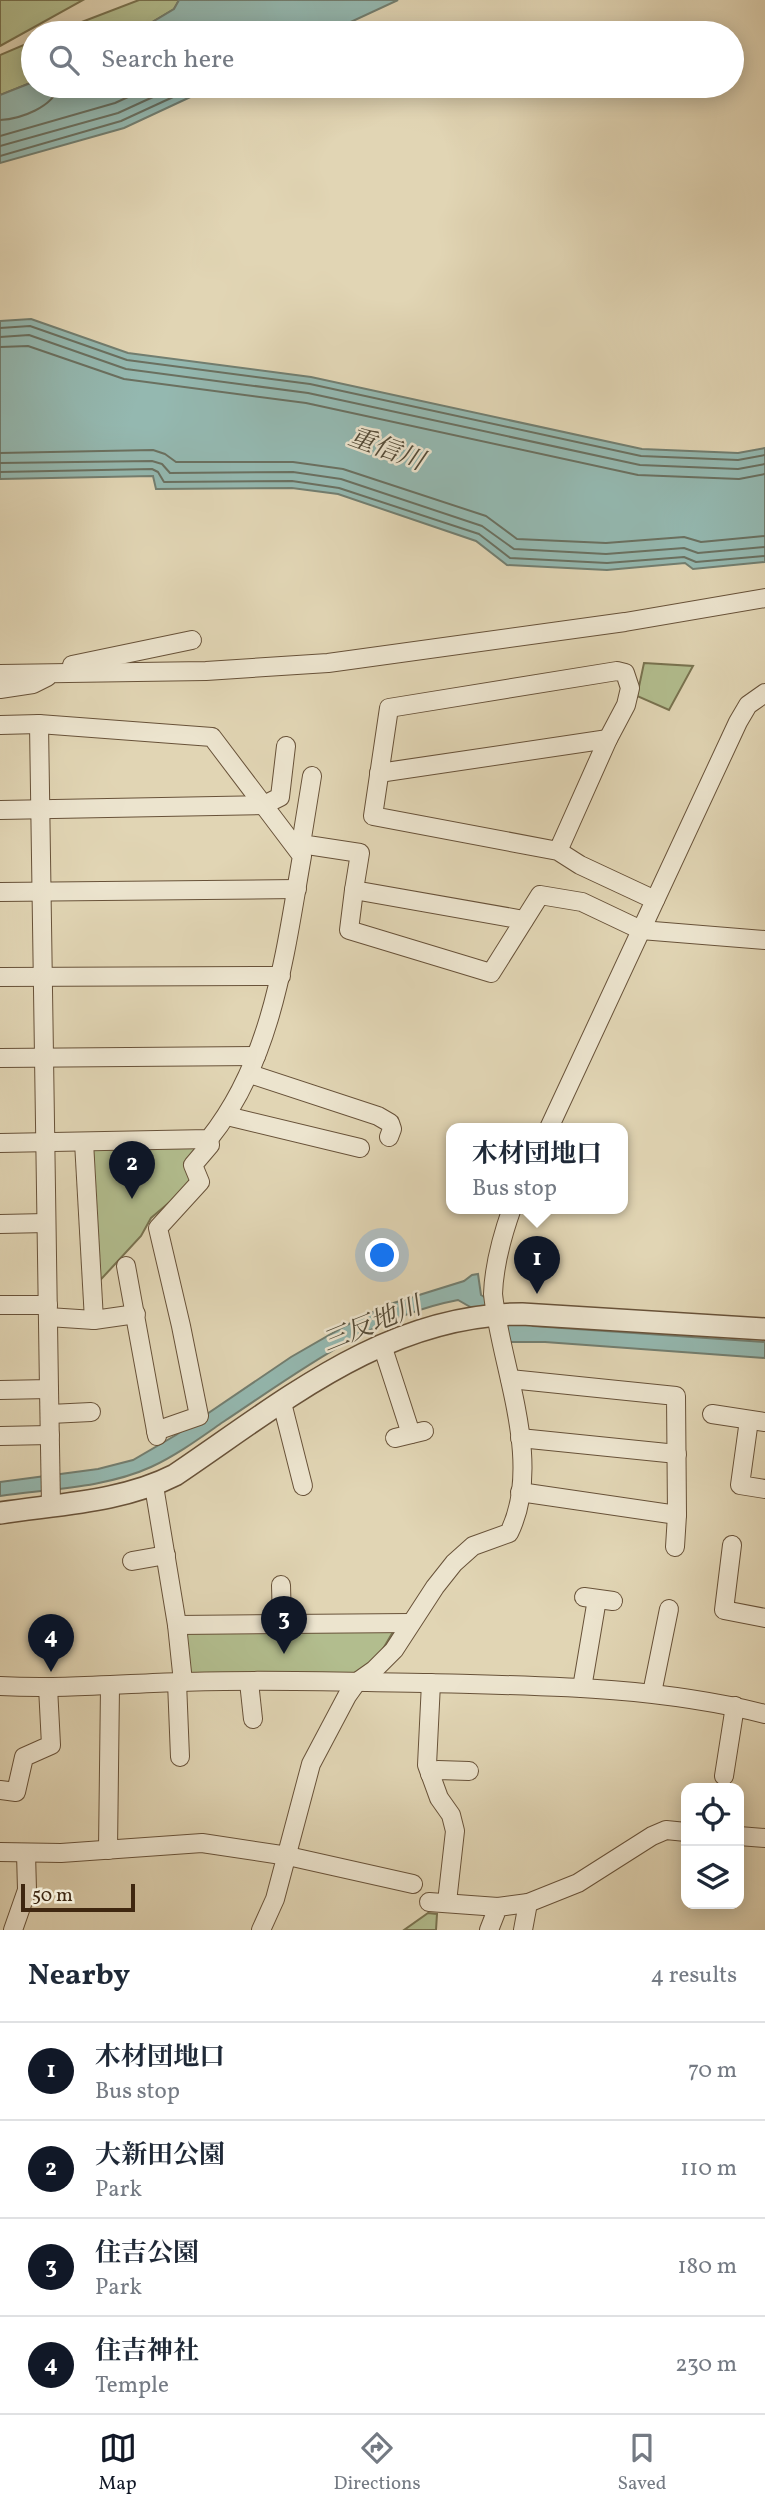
<!DOCTYPE html>
<meta charset="utf-8">
<style>
body{margin:0;font-family:Vollkorn,"Noto Serif JP",serif;background:#f2f2f3;color:#1f2937}
.controls{position:absolute;right:21px;bottom:21px;display:grid;overflow:hidden;border-radius:14px;box-shadow:0 4px 18px #0003}
.controls button{width:63px;height:63px;display:grid;place-items:center;padding:0;border:0;border-bottom:2px solid #e0e1e3;background:#fff;color:#1f2937;font:35px sans-serif}
.scale{position:absolute;left:21px;bottom:18px;width:114px;box-sizing:border-box;padding-left:7px;border:4px solid #3f2710;border-top:0;font-size:19px;line-height:24px;white-space:nowrap;color:#3f2710;-webkit-text-stroke:5px #ece4ce;paint-order:stroke}
.you{position:absolute;left:383px;top:1256px;width:24px;height:24px;margin:-18px;border:5px solid #fff;border-radius:50%;background:#1a73e8;box-shadow:0 0 0 10px #1a73e833}
.badge{display:grid;place-items:center;width:46px;height:46px;border-radius:50%;background:#111827;color:#fff;font-size:23px;font-weight:700}
.pin{position:absolute;translate:-50% -58px;filter:drop-shadow(0 2px 4px #0008)}
.pin::after{content:'';position:absolute;top:37px;width:24px;height:21px;background:inherit;clip-path:polygon(0 0,100% 0,50% 100%)}
.popup{position:absolute;left:446px;top:1123px;width:182px;height:91px;box-sizing:border-box;display:grid;place-content:center;border-radius:14px;background:#fff;filter:drop-shadow(0 2px 5px #0005);font-size:23px;white-space:nowrap;color:#747a83}
.popup b{font-size:26px;color:#1f2937}
.popup::after{content:'';position:absolute;left:50%;top:100%;margin-left:-14px;border:14px solid transparent;border-top-color:#fff}
.list{margin:0;padding:0;list-style:none}
h2{display:flex;justify-content:space-between;align-items:center;height:91px;margin:0;padding:0 28px;font-size:30px}
h2 small{font-size:23px;font-weight:400;color:#747a83}
.list li{display:grid;grid-template-columns:46px 1fr auto;gap:21px;align-items:center;box-sizing:border-box;height:98px;padding:0 28px;border-top:2px solid #e0e1e3}
.list b{display:block;font-size:26px;white-space:nowrap}
.list p{margin:0;font-size:23px;white-space:nowrap;color:#747a83}
.list em{font-size:23px;font-style:normal;color:#747a83}
.icon{flex:none;width:38px;height:38px;fill:none;stroke:currentColor;stroke-width:2;stroke-linecap:round;stroke-linejoin:round}
.map{position:relative;flex:none;width:765px;height:1930px;overflow:hidden}
.search{position:absolute;background:#fff;box-shadow:0 4px 18px #0003;left:21px;right:21px;top:21px;height:77px;display:flex;align-items:center;gap:18px;box-sizing:border-box;padding:0 24px;border-radius:38px;color:#747a83;font-size:26px}
.sheet{height:483px;background:#fff}
nav{display:flex;justify-content:space-around;align-items:center;box-sizing:border-box;height:98px;border-top:2px solid #e0e1e3;background:#fff;font-size:19px;color:#747a83}
nav a{display:grid;justify-items:center;gap:4px}
nav .on{color:#111827}
.map>svg:first-child{display:block}
.green{fill:#b2bd8e;stroke:#78724f;stroke-width:2}
.water{fill:#94b8b0;stroke:#727e70;stroke-width:2}
.lines{fill:none;stroke-linecap:round;stroke-linejoin:round}
.shore{stroke:#6a7060;stroke-width:2}
.minor-casing{stroke:#685239;stroke-width:20}
.tertiary-casing{stroke:#685239;stroke-width:24}
.minor{stroke:#ece4ce;stroke-width:18}
.tertiary{stroke:#ece4ce;stroke-width:21}
.labels{text-anchor:middle;dominant-baseline:central;stroke-width:5;stroke-linejoin:round;paint-order:stroke}
.water-label{font-size:26px;font-style:italic;fill:#544b38;stroke:#ece4ce}
</style>
<div class="map">
<svg width="765" height="1930" viewBox="0 0 765 1930">
<rect width="100%" height="100%" fill="#e1d5b4"/>
<filter id="stains"><feTurbulence type="fractalNoise" baseFrequency=".00286" numOctaves="4"/><feColorMatrix values="0 0 0 0 .2 0 0 0 0 .09 0 0 0 0 .02 0 0 0 .5 -.17"/></filter>
<radialGradient id="worn" r=".72"><stop offset=".6" stop-color="#630" stop-opacity="0"/><stop offset="1" stop-color="#630" stop-opacity=".3"/></radialGradient>
<g class="green">
<polygon points="0,0 83,0 0,46"/>
<polygon points="139,0 179,0 174,9 134,33 53,33"/>
<polygon points="33,41 33,82 0,95 0,55"/>
<polygon points="644,663 693,666 669,710 637,696"/>
<polygon points="90,1145 203,1145 196,1180 151,1218 141,1236 92,1289"/>
<polygon points="397,1625 373,1666 354,1674 189,1677 186,1629"/>
<polygon points="428,1913 437,1914 436,1930 404,1930"/>
</g>
<g class="water">
<polygon points="179,0 398,0 327,33 134,33 174,9"/>
<polygon points="33,82 33,86 214,86 124,128 0,163 0,95"/>
<polygon points="31,319 128,353 311,377 642,449 738,453 765,448 765,562 693,569 685,563 607,570 507,565 476,541 338,494 292,488 156,489 153,476 0,479 0,321"/>
<path d="M478 1274 481 1295 533 1326 765 1342V1358L545 1342H508L505 1327 458 1300C369 1317 297 1373 223 1422 200 1438 177 1455 151 1467 105 1488 49 1489 0 1496V1482L98 1469 133 1460 176 1435 291 1357 345 1326 387 1305 464 1281 472 1275Z"/>
</g>
<g class="lines">
<g class="shore">
<path d="M0 120C21 119 53 107 59 86"/>
<polyline points="0,136 115,103 152,86"/>
<polyline points="0,146 118,113 177,86"/>
<polyline points="0,156 121,121 197,86"/>
<polyline points="0,328 30,326 127,360 310,384 641,456 738,460 765,455"/>
<polyline points="0,337 29,335 126,369 308,393 640,465 738,469 765,464"/>
<polyline points="0,347 28,346 124,379 306,403 638,475 739,479 765,474"/>
<polyline points="0,453 153,450 165,454 176,462 293,462 343,469 486,516 517,539 606,543 684,537 701,542 765,536"/>
<polyline points="0,463 152,461 162,464 170,473 293,472 341,479 482,526 514,549 606,554 684,548 698,553 765,547"/>
<polyline points="0,472 152,469 158,472 164,482 292,481 339,488 479,534 510,558 607,563 684,557 696,562 765,556"/>
</g>
<defs>
<g id="minor">
<polyline points="72,665 192,640"/>
<polyline points="0,674 206,671 328,663 625,622 765,598"/>
<polyline points="0,689 33,684 47,677"/>
<path d="M0 725 39 724 212 737 302 856C285 953 273 1059 209 1139L0 1143"/>
<polyline points="379,773 608,739"/>
<polyline points="312,776 301,844 360,853 354,890 524,920"/>
<polyline points="0,810 264,805 280,797 286,746"/>
<polyline points="558,851 608,739 626,705 630,688 625,673 617,671 389,708 373,816 558,851 580,865 655,900"/>
<polyline points="354,890 349,930 491,973 540,895 582,902 641,930 765,940"/>
<polyline points="0,892 297,889"/>
<polyline points="0,977 281,976"/>
<polyline points="0,1058 256,1056"/>
<polyline points="250,1074 378,1116 390,1123 392,1129 389,1137"/>
<polyline points="227,1116 360,1148"/>
<polyline points="549,1128 738,722 748,705 765,693"/>
<polyline points="84,1142 94,1320"/>
<polyline points="0,1224 46,1223"/>
<polyline points="126,1266 157,1436"/>
<polyline points="0,1305 48,1305"/>
<polyline points="48,1317 94,1320 136,1314"/>
<polyline points="382,1345 411,1434"/>
<polyline points="510,1379 676,1396 677,1515 675,1547"/>
<polyline points="49,1389 51,1505"/>
<polyline points="0,1390 49,1389 39,724"/>
<polyline points="282,1403 303,1486"/>
<polyline points="50,1414 91,1412"/>
<polyline points="712,1414 765,1422"/>
<polyline points="749,1420 740,1485 765,1489"/>
<polyline points="156,1431 199,1416 181,1326 158,1228 200,1182 193,1165 210,1145 209,1139"/>
<polyline points="0,1436 50,1435"/>
<polyline points="395,1438 424,1431"/>
<polyline points="520,1438 677,1454"/>
<polyline points="154,1486 177,1625 183,1682"/>
<polyline points="520,1492 677,1515"/>
<polyline points="732,1545 724,1610 765,1618"/>
<polyline points="132,1561 166,1555"/>
<polyline points="281,1585 282,1623"/>
<polyline points="584,1597 613,1601"/>
<polyline points="177,1625 411,1623"/>
<polyline points="177,1682 180,1757"/>
<polyline points="249,1682 253,1719"/>
<polyline points="431,1683 427,1765 439,1798 451,1815 455,1831 447,1902"/>
<path d="M0 1686C60 1689 120 1684 180 1682 262 1679 346 1682 429 1683 542 1686 654 1686 765 1714"/>
<polyline points="582,1688 597,1599"/>
<polyline points="652,1693 669,1609"/>
<polyline points="430,1774 438,1770 469,1771"/>
<polyline points="724,1776 735,1706"/>
<polyline points="0,1790 16,1792 24,1757 51,1745 48,1687"/>
<polyline points="739,1836 765,1838"/>
<polyline points="108,1850 110,1687"/>
<polyline points="0,1852 61,1853 202,1843 288,1856 413,1884"/>
<polyline points="429,1902 498,1907"/>
<polyline points="13,1930 27,1890 26,1853"/>
<path d="M261 1930 275 1899 311 1764 347 1696 357 1682 374 1670 394 1650 435 1587 454 1563 473 1546 509 1533C544 1462 501 1368 493 1294 494 1265 502 1236 512 1208"/>
<polyline points="489,1930 498,1907 528,1903 578,1883 652,1836 666,1830 686,1832"/>
<polyline points="523,1930 528,1903"/>
</g>
<path id="tertiary" d="M0 1513C58 1504 122 1502 175 1475 282 1403 386 1314 522 1314L765 1329"/>
</defs>
<use href="#minor" class="minor-casing"/>
<use href="#tertiary" class="tertiary-casing"/>
<use href="#minor" class="minor"/>
<use href="#tertiary" class="tertiary"/>
</g>
<g class="labels">
<g class="water-label">
<text transform="translate(386 450) rotate(20)">重信川</text>
<text transform="translate(372 1325) rotate(-22)">三反地川</text>
</g>
</g>
<rect width="100%" height="100%" filter="url(#stains)"/>
<rect width="100%" height="100%" fill="url(#worn)"/>
</svg>
<div class="controls">
<button><svg class="icon" aria-label="locate" viewBox="0 0 24 24"><circle cx="12" cy="12" r="6"/><path d="M12 2v4M12 18v4M2 12h4M18 12h4"/></svg></button>
<button><svg class="icon" aria-label="layers" viewBox="0 0 24 24"><path d="M12 4l9 5-9 5-9-5zM3 14l9 5 9-5"/></svg></button>
</div>
<div class="scale">50 m</div>
<div class="you"></div>
<div class="pin badge" style="left:537px;top:1294px">1</div>
<div class="popup"><b>木材団地口</b>Bus stop</div>
<div class="pin badge" style="left:132px;top:1199px">2</div>
<div class="pin badge" style="left:284px;top:1654px">3</div>
<div class="pin badge" style="left:51px;top:1672px">4</div>
<div class="search"><svg class="icon" aria-label="search" viewBox="0 0 24 24"><circle cx="10" cy="10" r="6"/><path d="M15 15l6 6"/></svg>Search here</div>
</div>
<section class="sheet">
<h2>Nearby<small>4 results</small></h2>
<ul class="list">
<li><span class="badge">1</span><div><b>木材団地口</b><p>Bus stop</p></div><em>70 m</em></li>
<li><span class="badge">2</span><div><b>大新田公園</b><p>Park</p></div><em>110 m</em></li>
<li><span class="badge">3</span><div><b>住吉公園</b><p>Park</p></div><em>180 m</em></li>
<li><span class="badge">4</span><div><b>住吉神社</b><p>Temple</p></div><em>230 m</em></li>
</ul>
</section>
<nav>
<a class="on"><svg class="icon" aria-label="map" viewBox="0 0 24 24"><path d="M3 6l6-2 6 2 6-2v14l-6 2-6-2-6 2zM9 4v14M15 6v14"/></svg>Map</a>
<a><svg class="icon" aria-label="directions" viewBox="0 0 24 24"><path d="M12 3l9 9-9 9-9-9zM9 14v-3h6M13 9l2 2-2 2"/></svg>Directions</a>
<a><svg class="icon" aria-label="saved" viewBox="0 0 24 24"><path d="M7 4h10v16l-5-4-5 4z"/></svg>Saved</a>
</nav>
